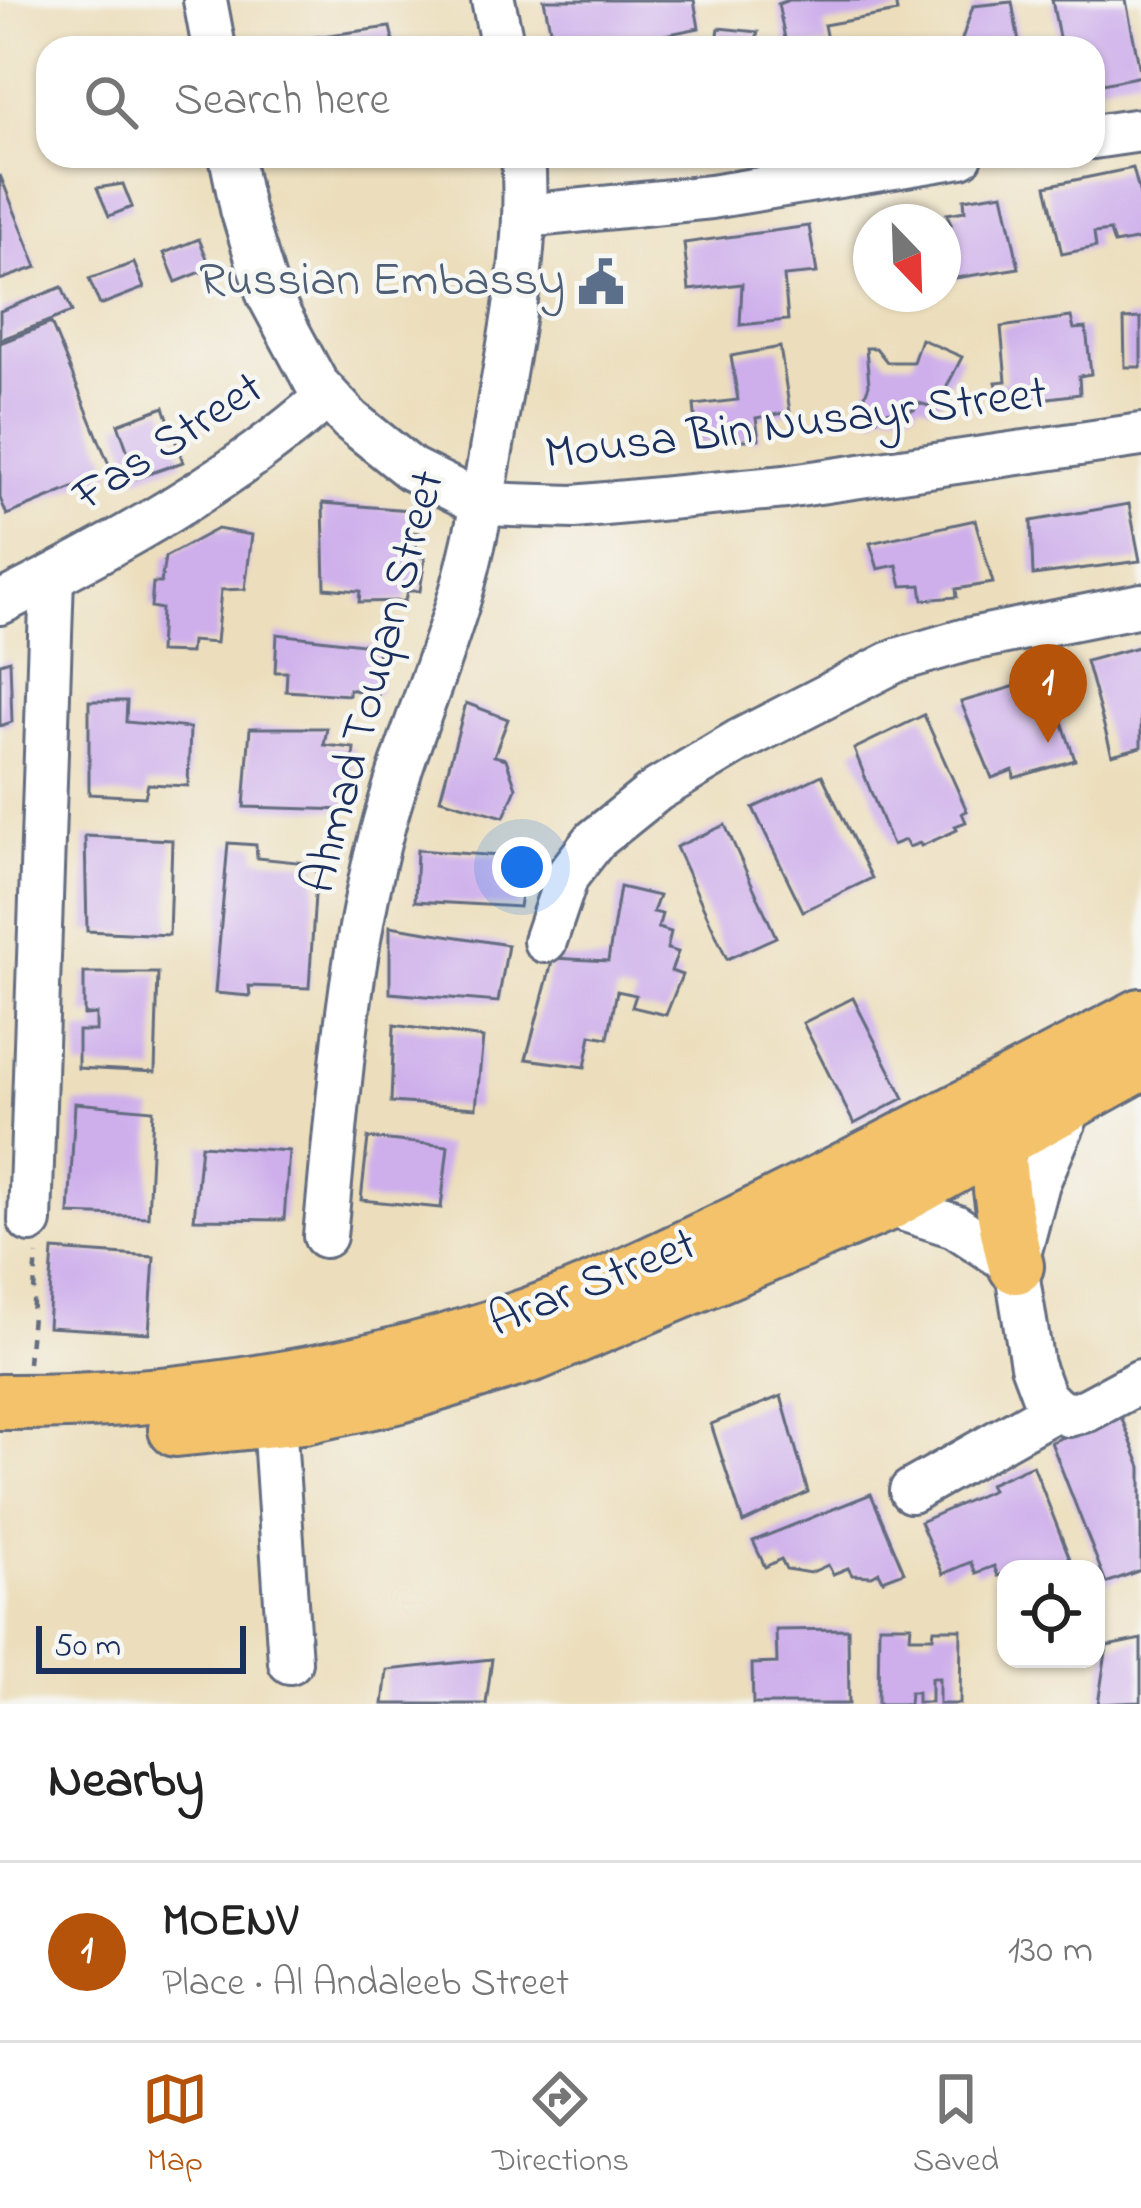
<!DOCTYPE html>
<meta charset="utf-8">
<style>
body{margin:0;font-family:"Indie Flower",sans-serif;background:#f6f6f6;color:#222}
.controls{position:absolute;right:36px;bottom:36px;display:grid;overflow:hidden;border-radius:24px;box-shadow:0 3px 9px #0004}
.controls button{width:108px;height:108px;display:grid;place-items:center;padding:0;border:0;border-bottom:3px solid #e0e0e0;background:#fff;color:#222;font:60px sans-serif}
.compass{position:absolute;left:853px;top:204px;width:108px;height:108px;border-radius:50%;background:#fff;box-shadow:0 3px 9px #0004;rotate:157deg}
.scale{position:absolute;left:36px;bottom:30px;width:210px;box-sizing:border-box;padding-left:12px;border:6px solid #1b2f5e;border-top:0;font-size:33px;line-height:42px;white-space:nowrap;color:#1b2f5e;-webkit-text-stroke:9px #f6f6f2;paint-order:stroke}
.you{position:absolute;left:522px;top:867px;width:42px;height:42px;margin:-30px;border:9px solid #fff;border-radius:50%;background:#1a73e8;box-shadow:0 0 0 18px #1a73e833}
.badge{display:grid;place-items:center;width:78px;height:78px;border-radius:50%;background:#b45309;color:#fff;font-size:39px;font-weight:700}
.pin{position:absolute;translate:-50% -99px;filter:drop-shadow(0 3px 6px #0008)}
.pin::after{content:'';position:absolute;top:63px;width:42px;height:36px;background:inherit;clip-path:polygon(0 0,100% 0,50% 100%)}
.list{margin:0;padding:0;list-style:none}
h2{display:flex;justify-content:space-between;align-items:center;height:156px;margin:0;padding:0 48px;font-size:51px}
h2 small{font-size:39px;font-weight:400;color:#767676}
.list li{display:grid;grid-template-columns:78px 1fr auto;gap:36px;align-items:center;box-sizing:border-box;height:180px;padding:0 48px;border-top:3px solid #e0e0e0}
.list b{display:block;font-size:45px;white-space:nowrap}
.list p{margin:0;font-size:39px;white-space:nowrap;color:#767676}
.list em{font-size:39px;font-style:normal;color:#767676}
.icon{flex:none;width:66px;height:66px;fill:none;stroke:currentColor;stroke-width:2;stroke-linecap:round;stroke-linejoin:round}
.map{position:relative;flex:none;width:1141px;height:1704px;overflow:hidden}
.search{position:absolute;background:#fff;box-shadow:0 3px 9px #0004;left:36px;right:36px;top:36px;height:132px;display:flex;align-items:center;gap:30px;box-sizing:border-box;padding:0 42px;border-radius:36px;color:#767676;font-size:45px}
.sheet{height:336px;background:#fff}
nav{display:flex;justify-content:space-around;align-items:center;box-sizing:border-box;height:168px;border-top:3px solid #e0e0e0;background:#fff;font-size:33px;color:#767676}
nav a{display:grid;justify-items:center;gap:6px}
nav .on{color:#b45309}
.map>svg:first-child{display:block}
.building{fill:#ceafeb}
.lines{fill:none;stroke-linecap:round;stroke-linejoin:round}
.minor-casing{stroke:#646c7f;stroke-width:48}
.major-casing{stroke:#646c7f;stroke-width:60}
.path{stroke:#646c7f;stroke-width:4.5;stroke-dasharray:9 9;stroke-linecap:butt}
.minor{stroke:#fff;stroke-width:42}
.major{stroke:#f3c26a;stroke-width:54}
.labels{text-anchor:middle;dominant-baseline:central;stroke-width:9;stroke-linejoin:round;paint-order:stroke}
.service-label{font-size:48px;fill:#4e5e75;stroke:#f6f6f2;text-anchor:end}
.street-label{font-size:48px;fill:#1b2f5e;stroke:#f6f6f2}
</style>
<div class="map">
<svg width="1141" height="1704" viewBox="0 0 1141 1704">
<rect width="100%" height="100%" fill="#f6f6f2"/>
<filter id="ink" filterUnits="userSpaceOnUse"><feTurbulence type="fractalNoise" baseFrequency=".00833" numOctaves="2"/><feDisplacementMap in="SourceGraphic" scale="24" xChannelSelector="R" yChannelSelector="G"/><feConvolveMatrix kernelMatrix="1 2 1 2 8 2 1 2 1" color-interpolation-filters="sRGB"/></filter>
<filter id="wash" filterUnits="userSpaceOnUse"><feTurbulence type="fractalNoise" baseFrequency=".004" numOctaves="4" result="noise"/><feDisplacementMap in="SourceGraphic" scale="48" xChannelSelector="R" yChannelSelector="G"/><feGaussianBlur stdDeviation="2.7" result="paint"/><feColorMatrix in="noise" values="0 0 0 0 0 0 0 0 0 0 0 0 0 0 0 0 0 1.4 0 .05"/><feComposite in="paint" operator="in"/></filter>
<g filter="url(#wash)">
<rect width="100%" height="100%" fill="#ecdebc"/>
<g id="blocks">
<g class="building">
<polygon points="544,0 694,0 699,28 644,39 648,48 554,48"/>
<polygon points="789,0 895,0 897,12 824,25 828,45 787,48 778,4"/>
<polygon points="1052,0 1126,0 1141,76 1093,86 1093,48 1061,48"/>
<polygon points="1012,2 1020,48 959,48 973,6"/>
<polygon points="390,27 395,48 278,48 277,42"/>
<polygon points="719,28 758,32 754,48 716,48"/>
<polygon points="1133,168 1141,199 1141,239 1114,244 1110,231 1094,233 1096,247 1062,254 1046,186"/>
<polygon points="0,175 37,267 0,280"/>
<polygon points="123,184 132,207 109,216 97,188"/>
<polygon points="1003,193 1019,268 943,280 943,225 951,224 947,214 965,211 964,199"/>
<polygon points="809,226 817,273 784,276 788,320 740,325 742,284 689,290 684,243"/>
<polygon points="199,239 211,268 176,282 164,253"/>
<polygon points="134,263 144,288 100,305 89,279"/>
<polygon points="62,287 72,312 0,340 0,311"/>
<polygon points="1071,317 1074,329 1086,328 1091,374 1079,376 1080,394 1002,404 996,382 1006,381 1001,327"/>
<polygon points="1141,318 1141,367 1125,367 1124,319"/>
<polygon points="51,323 112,472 7,515 0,498 0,343"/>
<polygon points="921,339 962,357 936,408 919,403 914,410 880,412 877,419 859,410 869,385 866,348 876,348 887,362 913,362"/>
<polygon points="780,347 790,412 756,418 759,439 698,444 694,405 738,400 731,356"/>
<polygon points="164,407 183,462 137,478 118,424"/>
<polygon points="323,503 409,510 409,532 419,533 414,555 425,558 420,591 407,591 405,601 359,602 360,591 325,588"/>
<polygon points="1129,504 1140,561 1033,575 1031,521"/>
<polygon points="975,520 993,583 956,589 957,597 923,600 921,585 902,586 897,565 878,569 870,543"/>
<polygon points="217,529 252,535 245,589 221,590 216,643 191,641 190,653 159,652 161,609 151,607 153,583 161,583 165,557"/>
<polygon points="277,634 379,646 377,661 384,661 378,695 349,689 349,695 286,691 287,672 275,672"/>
<polygon points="1141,646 1141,747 1112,755 1086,661"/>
<polygon points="10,660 12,722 0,726 0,663"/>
<polygon points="1047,677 1075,760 1014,778 1013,770 992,778 961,702"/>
<polygon points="89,701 127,701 126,722 190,728 188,786 148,784 145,797 89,794"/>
<polygon points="466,703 508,719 494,756 506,759 516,788 504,817 440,799"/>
<polygon points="924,715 967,811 962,813 966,822 955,826 957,830 921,846 920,843 909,847 905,840 892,845 854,749"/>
<polygon points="250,728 327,728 324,745 354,748 348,810 244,807"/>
<polygon points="822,775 872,878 803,911 753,808"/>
<polygon points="725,825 776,937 727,959 676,847"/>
<polygon points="85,836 172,840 169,935 87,931"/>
<polygon points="228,843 256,845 257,858 317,864 309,988 249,986 250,996 215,993"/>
<polygon points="417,850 527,858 519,907 415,901"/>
<polygon points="620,887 659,896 653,912 662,914 658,928 671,932 667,949 678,952 671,971 682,975 666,1015 632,1007 636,995 617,991 608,1038 591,1035 585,1067 526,1059 553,958 608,961"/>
<polygon points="390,926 508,945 498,1002 390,993"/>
<polygon points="84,973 158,973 155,1072 78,1068 78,1031 96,1031 96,1014 84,1015"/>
<polygon points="853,998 904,1098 854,1124 803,1023"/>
<polygon points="394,1025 483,1038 476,1108 391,1102"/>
<polygon points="75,1103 153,1110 148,1217 69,1214"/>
<polygon points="368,1138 448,1146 441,1208 361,1200"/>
<polygon points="201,1145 289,1151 284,1220 194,1219"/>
<polygon points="53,1250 154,1257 149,1333 48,1327"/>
<polygon points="781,1396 808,1492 743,1523 711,1424"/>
<polygon points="1120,1414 1141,1467 1141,1570 1106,1583 1051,1442"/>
<polygon points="1033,1465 1070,1559 1047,1569 1024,1569 1022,1565 998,1576 994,1566 976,1573 971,1562 943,1574 920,1522 992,1490 989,1484"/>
<polygon points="871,1494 904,1572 883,1580 879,1572 872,1576 852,1575 848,1568 833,1574 828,1565 810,1573 786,1569 781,1559 765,1567 753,1541"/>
<polygon points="879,1625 911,1625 910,1637 933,1637 934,1629 961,1629 960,1704 939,1704 939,1678 931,1678 931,1702 917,1702 917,1692 910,1692 909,1704 878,1704"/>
<polygon points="848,1629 849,1704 753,1704 752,1664 777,1663 776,1630"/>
<polygon points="1141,1639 1141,1702 1098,1704 1107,1646"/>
<polygon points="492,1659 486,1704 383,1704 387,1670"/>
</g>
</g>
</g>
<g filter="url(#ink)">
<use href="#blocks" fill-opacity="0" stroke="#646c7f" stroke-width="3"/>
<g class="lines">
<defs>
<g id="minor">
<polyline points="205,0 214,48"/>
<polyline points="493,0 503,48"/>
<polyline points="1093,137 1141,130"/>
<polyline points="231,156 242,209 268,294 316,383 350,420 411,469 482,504 574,507 785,487 1141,435"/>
<polyline points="525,216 711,197 961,156"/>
<path d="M0 603C114 546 230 482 326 397"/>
<polyline points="545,941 567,876 595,840 657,790 739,741 897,660 966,640 1141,605"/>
<polyline points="886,1204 955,1226 1016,1266"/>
<polyline points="30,1221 52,577"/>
<path d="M325 1236C338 1103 347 969 380 839 400 760 433 684 457 606 477 542 487 475 498 409 512 326 530 241 523 156"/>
<polyline points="1056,1409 1044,1397 1032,1365 1016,1266 1038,1183 1072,1104"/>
<polyline points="274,1420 290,1662"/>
<polyline points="911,1491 1056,1409 1068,1415 1087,1410 1141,1381"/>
</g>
<g id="major">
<path d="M999 1115C995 1168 1003 1214 1016 1266"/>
<path d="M0 1402C173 1403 346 1376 510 1322 588 1296 662 1259 736 1224 872 1158 1006 1086 1141 1016"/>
<polyline points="176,1429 304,1416 400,1395 536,1353 886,1204 1141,1063"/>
</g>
</defs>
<use href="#minor" class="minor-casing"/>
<use href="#major" class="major-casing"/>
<polyline class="path" points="28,1363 37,1255"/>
<use href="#minor" class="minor"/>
<use href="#major" class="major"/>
</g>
</g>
<defs>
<symbol id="civic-bare" viewBox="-9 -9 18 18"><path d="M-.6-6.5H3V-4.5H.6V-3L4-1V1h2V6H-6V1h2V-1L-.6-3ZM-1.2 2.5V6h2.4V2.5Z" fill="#5c6f8a" stroke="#f6f6f2" stroke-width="2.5" paint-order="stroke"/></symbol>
</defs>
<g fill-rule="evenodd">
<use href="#civic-bare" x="568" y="249" width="66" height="66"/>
</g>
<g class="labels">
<g class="service-label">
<text x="565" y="282">Russian Embassy</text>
</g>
<g class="street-label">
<text transform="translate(796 425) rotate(-7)">Mousa Bin Nusayr Street</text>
<text transform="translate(169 443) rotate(-33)">Fas Street</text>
<text transform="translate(375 682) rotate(-75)">Ahmad Touqan Street</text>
<text transform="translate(593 1284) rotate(-22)">Arar Street</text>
</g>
</g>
</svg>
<div class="controls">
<button><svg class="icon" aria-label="locate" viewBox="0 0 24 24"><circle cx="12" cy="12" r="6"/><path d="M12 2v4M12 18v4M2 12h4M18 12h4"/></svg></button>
</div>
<svg class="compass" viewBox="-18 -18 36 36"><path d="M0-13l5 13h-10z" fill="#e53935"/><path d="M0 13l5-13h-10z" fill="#767676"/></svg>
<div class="scale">50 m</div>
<div class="you"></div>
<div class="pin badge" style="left:1048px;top:743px">1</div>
<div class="search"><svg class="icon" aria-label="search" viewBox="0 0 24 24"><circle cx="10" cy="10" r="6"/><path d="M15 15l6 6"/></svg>Search here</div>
</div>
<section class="sheet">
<h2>Nearby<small></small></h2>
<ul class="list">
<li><span class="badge">1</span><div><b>MOENV</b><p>Place · Al Andaleeb Street</p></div><em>130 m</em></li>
</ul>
</section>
<nav>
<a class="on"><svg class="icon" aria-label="map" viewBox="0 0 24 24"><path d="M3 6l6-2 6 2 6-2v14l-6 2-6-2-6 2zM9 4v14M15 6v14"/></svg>Map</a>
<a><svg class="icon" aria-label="directions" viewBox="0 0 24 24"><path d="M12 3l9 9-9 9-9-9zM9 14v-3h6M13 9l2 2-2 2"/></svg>Directions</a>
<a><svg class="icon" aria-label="saved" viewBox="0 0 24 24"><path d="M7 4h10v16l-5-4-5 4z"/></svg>Saved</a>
</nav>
